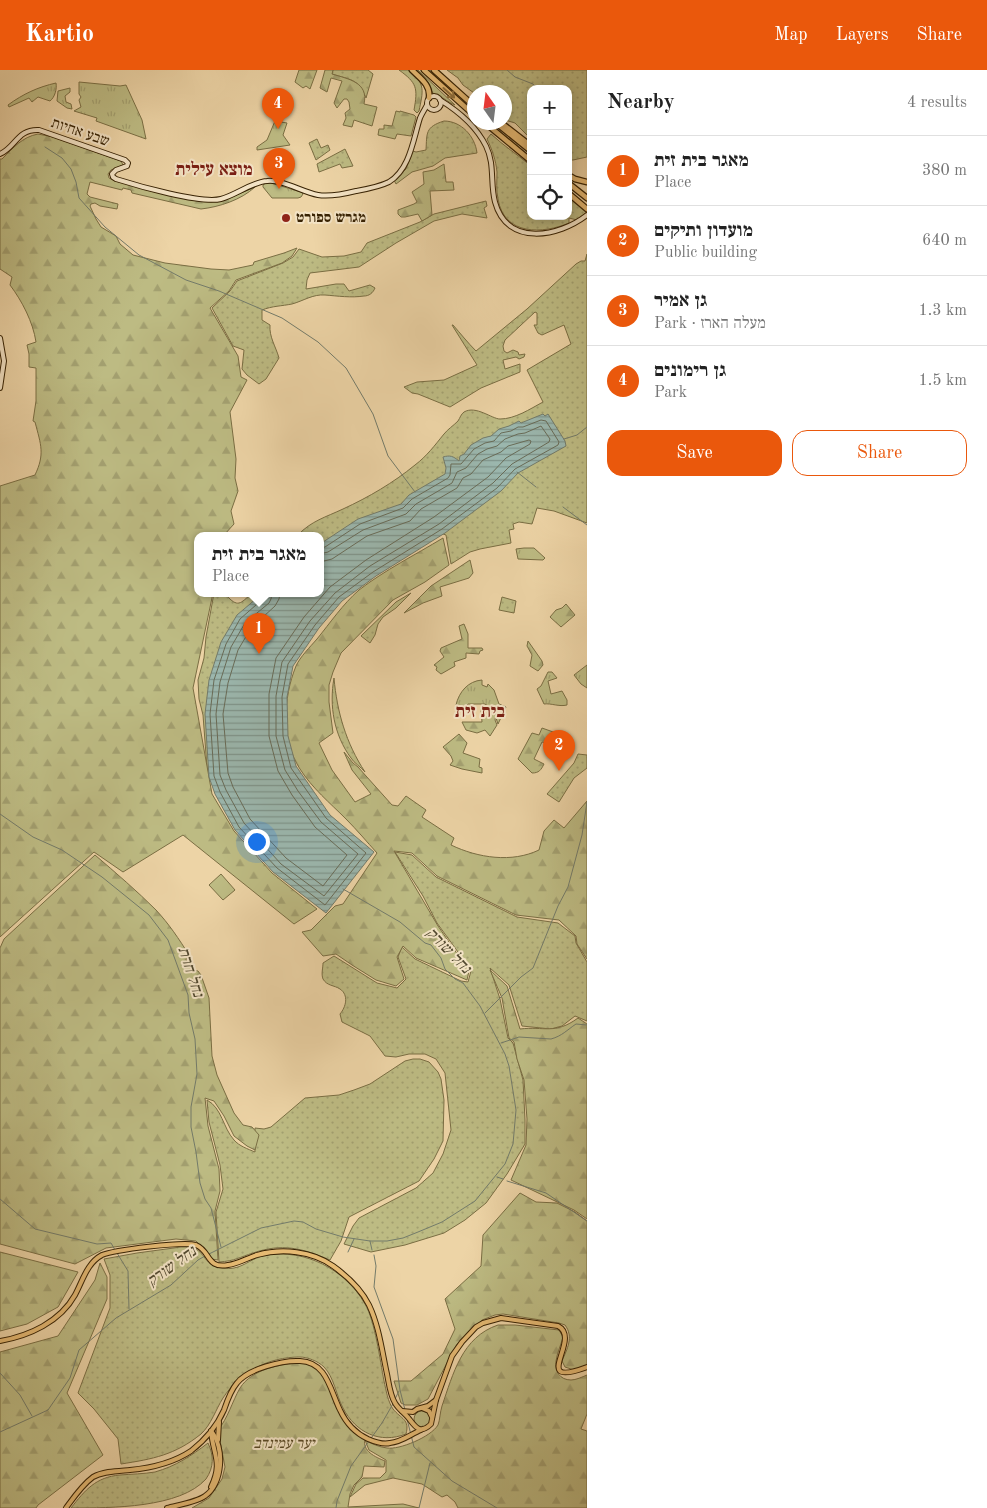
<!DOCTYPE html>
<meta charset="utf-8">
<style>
body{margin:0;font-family:"Old Standard TT","Frank Ruhl Libre",serif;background:#f2f2f2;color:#222}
.controls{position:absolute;right:15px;top:15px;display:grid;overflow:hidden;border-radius:10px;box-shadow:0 2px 12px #0003}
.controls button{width:45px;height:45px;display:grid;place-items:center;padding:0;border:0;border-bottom:1px solid #e0e0e0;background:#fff;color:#222;font:25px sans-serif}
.compass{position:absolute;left:467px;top:15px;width:45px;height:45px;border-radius:50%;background:#fff;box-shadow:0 2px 12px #0003;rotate:346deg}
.you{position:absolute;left:256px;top:771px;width:18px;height:18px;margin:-12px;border:4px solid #fff;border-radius:50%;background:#1a73e8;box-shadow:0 0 0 8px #1a73e833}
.badge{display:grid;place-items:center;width:32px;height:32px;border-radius:50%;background:#ea580c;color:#fff;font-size:16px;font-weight:700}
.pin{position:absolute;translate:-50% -41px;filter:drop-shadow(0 1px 2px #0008)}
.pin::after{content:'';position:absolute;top:26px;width:18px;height:15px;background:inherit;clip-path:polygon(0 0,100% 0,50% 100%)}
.popup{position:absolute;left:194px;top:462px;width:130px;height:65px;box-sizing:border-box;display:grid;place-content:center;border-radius:10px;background:#fff;filter:drop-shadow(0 1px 4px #0005);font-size:16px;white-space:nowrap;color:#767676}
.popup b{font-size:19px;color:#222}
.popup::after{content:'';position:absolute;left:50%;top:100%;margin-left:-10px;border:10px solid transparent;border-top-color:#fff}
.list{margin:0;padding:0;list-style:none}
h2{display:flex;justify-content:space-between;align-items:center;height:65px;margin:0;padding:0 20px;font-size:21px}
h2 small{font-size:16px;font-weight:400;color:#767676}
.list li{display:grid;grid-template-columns:32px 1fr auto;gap:15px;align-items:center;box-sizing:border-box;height:70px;padding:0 20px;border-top:1px solid #e0e0e0}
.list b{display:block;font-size:19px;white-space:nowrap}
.list p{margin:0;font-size:16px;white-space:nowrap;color:#767676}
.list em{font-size:16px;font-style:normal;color:#767676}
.actions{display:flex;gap:10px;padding:15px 20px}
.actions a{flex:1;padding:11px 0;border:1px solid #ea580c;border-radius:15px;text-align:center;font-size:18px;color:#ea580c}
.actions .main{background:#ea580c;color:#fff}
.icon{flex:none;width:28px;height:28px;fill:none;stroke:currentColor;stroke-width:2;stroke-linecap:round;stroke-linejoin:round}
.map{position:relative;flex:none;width:587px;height:1438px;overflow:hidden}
header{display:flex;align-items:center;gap:30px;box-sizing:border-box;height:70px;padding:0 25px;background:#ea580c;color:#fff}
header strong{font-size:24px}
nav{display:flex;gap:28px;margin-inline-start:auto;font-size:18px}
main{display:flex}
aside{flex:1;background:#fff}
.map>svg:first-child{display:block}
.grass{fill:url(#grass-dots);stroke:#7a6e43}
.forest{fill:url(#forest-firs);stroke:#7a6e43}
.park{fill:url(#park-tufts);stroke:#7a6e43}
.pitch{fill:#bdbb83;stroke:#7a6e43}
.water{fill:url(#water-rules);stroke:#737b6a}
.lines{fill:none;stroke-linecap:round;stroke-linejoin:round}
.shore{stroke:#696c58;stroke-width:1}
.stream{stroke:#737b6a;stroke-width:1}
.secondary-casing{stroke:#372203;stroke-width:6}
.primary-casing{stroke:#372203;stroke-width:6}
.highway-casing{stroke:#372203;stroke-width:7}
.secondary{stroke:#f3e3c5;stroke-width:4}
.primary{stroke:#e6ba73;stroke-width:4}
.highway{stroke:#e6ba73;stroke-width:4.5}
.oneway{stroke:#8e6e3b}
.poi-dot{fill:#8f2418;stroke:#f3e3c5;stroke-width:2}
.labels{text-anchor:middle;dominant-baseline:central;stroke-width:4;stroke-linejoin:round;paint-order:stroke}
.street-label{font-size:15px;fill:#372203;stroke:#f3e3c5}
.poi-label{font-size:15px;font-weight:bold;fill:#372203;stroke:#f3e3c5;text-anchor:start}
.park-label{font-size:15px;font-style:italic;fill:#584823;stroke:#f3e3c5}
.water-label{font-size:16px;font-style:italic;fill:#50472e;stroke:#f3e3c5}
.quarter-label{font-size:18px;font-weight:bold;fill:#7a1f14;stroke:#f3e3c5}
</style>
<header>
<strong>Kartio</strong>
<nav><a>Map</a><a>Layers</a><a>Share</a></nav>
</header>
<main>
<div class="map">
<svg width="587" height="1438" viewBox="0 0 587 1438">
<defs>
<pattern id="grass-dots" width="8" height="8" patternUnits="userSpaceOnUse" patternTransform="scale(1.25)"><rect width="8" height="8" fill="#bdbb83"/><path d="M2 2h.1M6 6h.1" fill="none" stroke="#a3a070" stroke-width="1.8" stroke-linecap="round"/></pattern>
<pattern id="forest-firs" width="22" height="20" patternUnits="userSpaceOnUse" patternTransform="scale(1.25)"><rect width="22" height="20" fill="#bdbb83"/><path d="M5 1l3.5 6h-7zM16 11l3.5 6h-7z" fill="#a3a070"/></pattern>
<pattern id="park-tufts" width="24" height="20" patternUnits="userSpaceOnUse" patternTransform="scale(1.25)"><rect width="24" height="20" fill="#bdbb83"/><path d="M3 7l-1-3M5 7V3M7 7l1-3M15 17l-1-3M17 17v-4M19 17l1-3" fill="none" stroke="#a3a070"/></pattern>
<pattern id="water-rules" width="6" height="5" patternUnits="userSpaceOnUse" patternTransform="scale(1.25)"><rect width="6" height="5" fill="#9bb7ae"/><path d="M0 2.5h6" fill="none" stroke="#7f948b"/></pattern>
</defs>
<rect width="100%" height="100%" fill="#edd4a6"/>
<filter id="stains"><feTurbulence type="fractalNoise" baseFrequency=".004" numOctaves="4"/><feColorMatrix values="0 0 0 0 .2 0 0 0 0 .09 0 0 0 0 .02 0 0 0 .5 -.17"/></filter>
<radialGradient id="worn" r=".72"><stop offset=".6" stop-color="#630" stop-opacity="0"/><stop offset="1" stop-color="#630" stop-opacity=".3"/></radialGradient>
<g class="grass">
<path d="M333 0H368L373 4 366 28C358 8 350 10 332 4Z"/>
<path d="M415 0H418L455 35C447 32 441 25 433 24L428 13Z"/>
<polygon points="447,0 587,0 587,87 573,90 568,90 568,19 531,19 531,69 515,53 505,50 504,22 474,23 463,15 458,8"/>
<path d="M444 51C461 51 475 66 477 83L445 88 433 96 412 102 396 114 394 110 406 99 413 81 416 82 426 80C427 63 425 57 444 51Z"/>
<path d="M491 64C504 76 518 85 531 96V146H568V126L587 142 577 150 569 148V153C543 164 504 166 498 129 496 120 497 111 497 102 496 91 492 79 487 69Z"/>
<polygon points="317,69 321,78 328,75 330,80 316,90 309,73"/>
<polygon points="345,79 353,96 342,98 340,94 319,102 317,94"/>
<path d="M486 131 487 136 484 138 487 148 462 144 434 151 396 173 359 197 310 203 307 210 306 219 336 214H344L349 221 370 215 375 218C373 223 369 226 364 226 351 228 338 226 325 225 313 224 303 231 292 234 282 236 272 236 262 240V250L270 255C269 267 276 277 279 288L266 309 259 314 247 305 242 299 244 280 233 276 212 238 230 221 237 211 283 193 293 187 299 179 322 187 344 186 361 182 367 173 420 152 434 144Z"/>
<path d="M587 184V453L554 441 537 438 532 454 519 452 513 454 514 459 509 460 511 473 480 479 470 482 451 494 446 465 409 452 320 498V465H298C311 451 326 447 343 439 369 427 393 413 415 395 427 386 435 375 444 364 448 359 453 356 458 351 460 348 461 344 464 342 476 335 492 349 500 349 515 349 530 339 543 332L527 300 571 274 564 255 542 265 538 263 534 255H537V243L535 242 505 270 503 276 504 281 507 283 513 280 518 282 519 285 525 284 524 287 519 289 516 287 503 290 505 299 520 294V302L481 318 450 337 418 324 412 323 404 317 417 312 444 310 477 295 452 255H453C460 263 468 273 476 281L527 239 576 194 581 191H585Z"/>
<path d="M214 523 226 525C238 538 240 534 252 523H282L215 711H208L203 645 199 629 198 610 204 588 206 567Z"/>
<polygon points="411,523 396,538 383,547 378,554 375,565 370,573 361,566 396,532"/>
<polygon points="502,527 516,531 514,543 499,540"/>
<path d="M334 608C337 642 346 673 365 702 361 697 354 693 351 688 334 665 329 636 334 608Z"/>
<polygon points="578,684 587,685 587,698 574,708 559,732 547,724 574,693"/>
<path d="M395 782 412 785 436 807 517 847 558 853 575 866 576 873 587 892V951L575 946 562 956 551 959 522 956 509 915 490 898 500 929 508 968 513 973 523 1010 525 1050V1074L507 1104 486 1133 465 1150 444 1163 405 1175 371 1182 344 1174 353 1156 359 1148 416 1118 433 1103 443 1084 451 1060 445 1003 436 989 425 984H409L396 987 385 986 370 966 342 952 340 944C346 937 349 925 340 919 334 915 327 916 323 909 321 904 323 898 323 893L334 886 377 913 397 918 406 909 398 887 402 877 415 889 461 911 468 912 471 901 458 882 437 853 423 826Z"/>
<path d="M413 989H420L429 992 438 1002 441 1009 444 1030 443 1071 434 1089 419 1111 349 1147 341 1171 330 1190C302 1178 282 1173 253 1183 240 1187 235 1191 219 1192L216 1142 223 1119 220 1095 209 1052 207 1030C222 1038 223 1058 234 1070 239 1076 248 1079 255 1082V1058L264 1059 271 1057 305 1028 339 1025 354 1020 370 1014 405 991Z"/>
<path d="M181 1177C185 1177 190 1177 193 1178 205 1181 204 1197 223 1198 226 1198 230 1199 234 1198 245 1196 254 1187 266 1185 305 1179 345 1199 365 1234 375 1251 380 1290 384 1311 386 1320 388 1332 393 1339 401 1349 410 1349 406 1364 380 1374 356 1363 343 1338 336 1325 334 1307 324 1297 318 1291 307 1287 300 1287 268 1287 240 1302 223 1328 216 1339 211 1355 201 1364 175 1385 153 1389 121 1394L118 1369 94 1339 78 1323 110 1238V1205L104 1189 137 1183Z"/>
<path d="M208 1373C214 1386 214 1397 206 1409 180 1438 112 1438 71 1438 85 1420 96 1407 120 1405 132 1404 143 1404 155 1402 176 1396 191 1386 208 1373Z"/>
</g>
<g class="forest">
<polygon points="299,0 317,0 310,19 306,16 303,18 295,12"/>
<path d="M325 0H333L332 4C348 9 369 12 364 34L377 37 372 56 354 50 352 57 343 55 346 48 345 43 350 39 349 32 347 29H344L337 38 334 33 342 11 331 8 327 22 320 18Z"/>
<path d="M399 0H409C426 14 423 21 419 41L417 43 414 40C418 18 417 13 399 0Z"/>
<polygon points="396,41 400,42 400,41 414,45 416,47 411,66 397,64 395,69 378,65 379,59 384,59 384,55 392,56"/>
<path d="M38 64 53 67 121 91 123 95 111 100 108 104 109 108 115 111 211 132 227 129 255 117C241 130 219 137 201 139L132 123 131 120 123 118 122 120 90 112 87 124 90 127 118 134 117 139 100 136 95 133 91 134 90 136 96 149 101 157 116 166 120 174 133 185 165 193 211 199 229 200 253 195 254 192 284 183 297 178 292 186 282 193 236 210 229 221 210 238 238 286 241 307 247 310 230 342 236 389 235 408 238 421 231 441 234 454 224 465H198V523H213L193 618 212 724 234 761 272 803 317 839 294 854 183 765 123 802 94 782 0 867V416L35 405C45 384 41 375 35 352L33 351 36 331V298L29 297V284L27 275 36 272C33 252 22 231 10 215L12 207 0 199V89H2C13 78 22 67 38 64Z"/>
<polygon points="444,94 446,112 453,112 454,120 430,121 432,145 422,151 418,144 405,147 401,147 398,144 398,140 414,134 417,132 412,122 424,114 423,102 434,100"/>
<path d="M443 468 449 495 425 512 393 530 341 583 333 602 329 615V632L333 663 319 673 332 700 355 732 371 724 352 700 344 682 353 693 358 697 392 735 398 736 406 726 426 740 422 747 454 768 451 775C478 788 512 793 539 780L544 761 554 750 564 758 587 731V889L577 874 576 866 559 850 516 845 437 806 412 783 394 781 438 856 469 901 467 910 416 888 403 876 397 887 404 909 396 916 376 910 352 895 336 884 323 886 302 862 311 860 335 836 343 834 377 783C367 772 357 760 346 749 330 733 312 718 300 699 281 670 283 628 296 596 300 587 310 577 317 569 330 553 343 534 359 520 385 500 415 485 443 468Z"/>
<polygon points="470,490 473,503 469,508 440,517 442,526 423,533 404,543 431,516"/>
<polygon points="566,534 575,545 561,557 550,547 556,540 562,538"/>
<polygon points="464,554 468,564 468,578 482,578 483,580 480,581 479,584 466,583 466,588 454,592 455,596 441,604 436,600 437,597 434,595 444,587 440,581 441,578 462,569 459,556"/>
<polygon points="528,571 542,591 543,595 538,601 530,596 532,585 527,576"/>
<polygon points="481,639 482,639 485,647 489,646 490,642 494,642 496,645 495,650 497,655 490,666 485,660 477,663 466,660 462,652 482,652"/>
<path d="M542 658 556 663 547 673 542 672 534 689 544 694C541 700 539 703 532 703L518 689 532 663 539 665Z"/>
<polygon points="459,664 467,673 463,683 480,689 479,697 482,698 482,703 462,699 450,695 453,691 451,686 443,677"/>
<path d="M95 785C116 803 137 821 156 840 169 854 179 869 189 885L186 889 187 894 192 900 198 901 201 905 209 928 212 986 217 1005 234 1043 243 1055 252 1057 259 1065 255 1080 247 1076 234 1066 224 1046 214 1031 205 1028 208 1056 219 1099 220 1121 215 1141 218 1190 211 1189 205 1180 196 1171 176 1169 106 1178 75 1194 0 1174V878L4 869Z"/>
<path d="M490 900 507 916 520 959C544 956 555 965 578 948L587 954V1149L574 1140 511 1110 526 1075 527 1049 524 1010 517 989 514 972 509 968 502 928Z"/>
<path d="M520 1123 536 1132 557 1133 575 1142 587 1151V1295L574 1300 565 1297 562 1291C567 1279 574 1267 565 1255L559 1253 503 1244 495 1245 482 1250 457 1274 428 1329 417 1335H405L401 1333 394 1311H411L443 1284 455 1259 445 1229 481 1196 483 1165Z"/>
<polygon points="0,1182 78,1202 58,1237 27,1254 0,1261"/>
<polygon points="100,1193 107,1207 107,1229 67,1323 103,1385 38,1435 36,1438 0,1438 0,1282 58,1266 95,1210"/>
<path d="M498 1255H515L559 1260 563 1267C561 1275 557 1283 556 1291 554 1301 560 1310 571 1310 576 1310 582 1307 587 1305V1344L581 1359 587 1361V1438H458L455 1432 447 1425 442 1427 422 1414 393 1408 365 1415 350 1427 356 1414 363 1408H380L386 1402V1390L369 1380 365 1370C372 1374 379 1377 387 1378 399 1380 431 1367 438 1355 440 1350 440 1342 442 1336 453 1304 462 1267 498 1255Z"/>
<path d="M301 1293C330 1296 328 1328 342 1347 348 1355 357 1362 365 1369 362 1381 375 1387 385 1391L384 1397 364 1396 362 1407 354 1415 350 1424 348 1437 403 1434 419 1438H192L209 1428 222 1409 225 1397 218 1360C228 1348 232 1332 240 1318 252 1299 280 1294 301 1293Z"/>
</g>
<g class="park">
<polygon points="79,12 120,16 126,15 142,50 146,69 96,51 97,48 74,41 81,37 79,30 81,27 79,24"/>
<path d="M56 13C57 19 55 27 50 31L38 27 32 32 29 28 9 37 8 35C23 24 38 17 56 13Z"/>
<polygon points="70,18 70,22 65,26 66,32 71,34 72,39 67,38 57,31 58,21"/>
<polygon points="275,51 287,53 283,65 290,75 257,80 257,77 267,70"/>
<polygon points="266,113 271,113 301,122 303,124 301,127 298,128 272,128 263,117 263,115"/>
<polygon points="524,478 534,478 545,488 543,490 518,489 516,479"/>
<polygon points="587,595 587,618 581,614 574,605"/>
<path d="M548 602H552L557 608 548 611 551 624 562 621 567 630V635C559 637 551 633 544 634L537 619 541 616Z"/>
<path d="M482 610V615L487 617 488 614 494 620 499 634 506 637 498 654 496 648 497 642 485 634H468L466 636 456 635C459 622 468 611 482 610Z"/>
<circle cx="422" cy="1349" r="8"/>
</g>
<polygon class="pitch" points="221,804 235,820 223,830 209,815"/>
<path class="water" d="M543 344 545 346 548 344 565 371 566 376 518 403 501 421 445 463 376 506 342 531 319 558 293 596 287 627 288 666 296 696 330 745 374 782 326 843 273 802 235 760 215 724 209 707 205 644 209 610 221 572 237 545 263 523H320V474L358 449 401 434 409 425 445 404 446 398 443 387C450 385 453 386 459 391L460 386 464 384 471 375 483 368 491 366 499 359 509 356 519 351 521 353Z"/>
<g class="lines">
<g class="shore">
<polyline points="266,523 264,528 240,549 226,574 214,610 210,644 214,706 220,722 239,757 277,798 325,835 366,783 326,748 291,698 283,666 282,627 288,594 315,555 339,527 373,502 442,459 497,418 515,399 558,375 559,372 546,351 541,350 523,357 518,357 511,361 501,363 494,371 485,373 474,379 461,394 451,394 450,405 448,408 412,429 403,438 360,454 325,477 320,478"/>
<polyline points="272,523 271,529 269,533 245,553 231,577 220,612 216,644 220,705 226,720 244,753 281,794 324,826 358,784 321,752 298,721 285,700 276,666 276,626 282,592 310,551 335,523 370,496 439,454 493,413 512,394 549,372 550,369 541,356 525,363 518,364 505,369 497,376 487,379 478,384 466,398 457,402 452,413 416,434 406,444 363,460 328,482 320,484"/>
<polyline points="280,523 279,529 275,536 251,558 238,580 228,613 223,644 228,703 233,717 250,749 286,788 323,816 347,785 315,757 292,725 278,701 269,666 269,624 276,588 304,547 330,517 366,490 434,447 488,407 506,388 530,374 531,371 529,370 508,376 501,382 483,390 471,404 463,408 457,418 421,439 410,451 367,466 332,489 320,492"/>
</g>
<g class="stream">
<polyline points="507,0 515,7 533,14 537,19"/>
<polyline points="45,77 62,88 71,99 76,112 79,128 105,157 139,185 186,210 219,221 282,248 318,272 346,298 373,344 388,386 415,422"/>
<polyline points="564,369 577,365 587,357"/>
<polyline points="517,402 536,417"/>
<polyline points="563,437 587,455"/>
<polyline points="0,744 33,767 62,780 102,807 149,845 168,870 188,925 189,943 195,969 197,1004 191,1037 191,1057 196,1082 200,1113 205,1129 211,1138 221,1177"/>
<polyline points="485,943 521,907 533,898 558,836 568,817 582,765 587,732"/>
<path d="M501 973 519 967 551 969C562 966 567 960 576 954L587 955"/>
<polyline points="497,1107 503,1109"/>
<polyline points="507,1111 546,1123 587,1151"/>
<polyline points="0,1129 35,1159 97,1174 111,1173 115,1180"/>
<polyline points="370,1171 372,1180"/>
<polyline points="348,1182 354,1169"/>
<polyline points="117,1183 128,1201 129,1239"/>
<polyline points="209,1184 261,1158 294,1151 303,1152 316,1159 343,1167 370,1171 387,1171 403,1168 418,1162 442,1152 475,1131 505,1094 513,1074 516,1040 509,996 505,984 480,936 463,913 455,909 445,899 441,888 431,875 425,873 400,852 343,819"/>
<polyline points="374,1185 376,1196 374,1217 393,1269 400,1320 405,1340"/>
<polyline points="0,1303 20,1325 32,1346"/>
<polyline points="395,1329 399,1321"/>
<polyline points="407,1349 414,1377 452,1411 497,1438"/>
<polyline points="0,1362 48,1340 70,1308 79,1280 116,1248 171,1215 198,1190 205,1186"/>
<polyline points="336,1438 337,1431 351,1396 382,1353 394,1332"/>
<polyline points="419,1438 430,1393"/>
</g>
<defs>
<g id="secondary">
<circle cx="434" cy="33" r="7"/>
<path d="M440 30C458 41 476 56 486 76 495 94 490 113 495 132 507 177 559 167 587 145"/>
<path d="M0 84C16 77 17 59 39 60L125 90 128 93 127 96 116 100 112 104 113 107 116 109C138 116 201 134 221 129 236 125 252 112 267 111 282 109 302 122 318 125 330 127 344 124 356 121 367 119 379 117 389 112 410 99 413 70 420 48 422 43 425 39 427 35"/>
<polyline points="0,268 4,291 0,318"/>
</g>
<g id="primary">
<path d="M0 1271C29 1266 60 1252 75 1225 83 1210 87 1193 102 1185 114 1180 184 1171 196 1175 211 1181 206 1199 228 1195 238 1194 247 1188 257 1185 282 1178 312 1181 333 1196 347 1206 361 1219 369 1235 379 1256 382 1281 387 1304 389 1314 390 1325 395 1333 399 1340 406 1344 410 1350 416 1358 421 1364 431 1354L436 1330 452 1286 462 1272 476 1257 483 1253 501 1248 558 1256C583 1269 528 1319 587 1297"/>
<polyline points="422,1338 429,1341 432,1347"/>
<polyline points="402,1341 413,1342 417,1339 428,1336 436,1330"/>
<polyline points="218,1370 219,1352"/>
<path d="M211 1417C223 1392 213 1385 211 1361"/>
<path d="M66 1438C74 1427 82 1415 93 1407 104 1401 118 1401 130 1400 151 1398 173 1393 191 1381 205 1370 217 1356 224 1340 227 1331 231 1320 237 1313 248 1299 282 1290 300 1291 327 1292 330 1320 340 1340 346 1353 355 1363 368 1369 375 1372 383 1375 390 1373 402 1372 411 1364 421 1360"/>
<path d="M167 1438C178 1435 197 1432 205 1426 223 1414 225 1377 211 1361"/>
</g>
<g id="highway">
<path d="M412 0C420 8 431 15 429 28"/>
<polyline points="424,0 474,45"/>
<polyline points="434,0 474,36"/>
<polyline points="484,52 531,91"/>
<polyline points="495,52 531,81"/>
<polyline points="500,52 531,76"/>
<polyline points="568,105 575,109 587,112"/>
<polyline points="568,113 587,128"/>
<polyline points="568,123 587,139"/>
</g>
</defs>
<use href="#secondary" class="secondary-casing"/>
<use href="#primary" class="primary-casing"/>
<use href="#highway" class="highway-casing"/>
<use href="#secondary" class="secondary"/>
<use href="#primary" class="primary"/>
<use href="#highway" class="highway"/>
</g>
<defs><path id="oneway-shaft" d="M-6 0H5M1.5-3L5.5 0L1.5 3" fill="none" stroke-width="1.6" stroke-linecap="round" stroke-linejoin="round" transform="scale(1.25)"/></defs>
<use class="oneway" href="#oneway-shaft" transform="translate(449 23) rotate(42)"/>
<circle class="poi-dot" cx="286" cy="148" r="5"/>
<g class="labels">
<g class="street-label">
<text transform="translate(80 63) rotate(19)">שבע אחיות</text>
</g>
<g class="poi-label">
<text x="296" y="148">מגרש ספורט</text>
</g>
<g class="park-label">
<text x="284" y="1374">יער עמינדב</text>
</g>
<g class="water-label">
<text transform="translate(448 881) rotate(46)">נחל שורק</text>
<text transform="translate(190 902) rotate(72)">נחל חרת</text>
<text transform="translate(172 1197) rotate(-36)">נחל שורק</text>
</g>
<g class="quarter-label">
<text x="214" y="100">מוצא עילית</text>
<text x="480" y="642">בית זית</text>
</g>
</g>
<rect width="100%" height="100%" filter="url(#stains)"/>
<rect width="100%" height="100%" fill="url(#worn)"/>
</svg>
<div class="controls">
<button>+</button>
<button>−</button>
<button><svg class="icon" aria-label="locate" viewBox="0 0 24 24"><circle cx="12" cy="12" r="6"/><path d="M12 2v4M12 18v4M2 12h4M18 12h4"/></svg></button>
</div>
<svg class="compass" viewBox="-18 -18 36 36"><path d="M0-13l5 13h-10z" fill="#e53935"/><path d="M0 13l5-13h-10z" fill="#767676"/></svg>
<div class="you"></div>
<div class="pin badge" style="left:259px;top:584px">1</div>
<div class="popup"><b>מאגר בית זית</b>Place</div>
<div class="pin badge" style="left:559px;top:701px">2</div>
<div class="pin badge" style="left:279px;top:119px">3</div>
<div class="pin badge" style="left:278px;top:59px">4</div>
</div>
<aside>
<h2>Nearby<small>4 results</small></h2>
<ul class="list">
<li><span class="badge">1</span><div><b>מאגר בית זית</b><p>Place</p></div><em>380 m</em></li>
<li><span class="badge">2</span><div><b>מועדון ותיקים</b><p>Public building</p></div><em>640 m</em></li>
<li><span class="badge">3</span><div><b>גן אמיר</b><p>Park · מעלה הארז</p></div><em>1.3 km</em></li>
<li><span class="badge">4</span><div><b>גן רימונים</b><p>Park</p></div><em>1.5 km</em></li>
</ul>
<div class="actions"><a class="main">Save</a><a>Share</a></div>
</aside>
</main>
